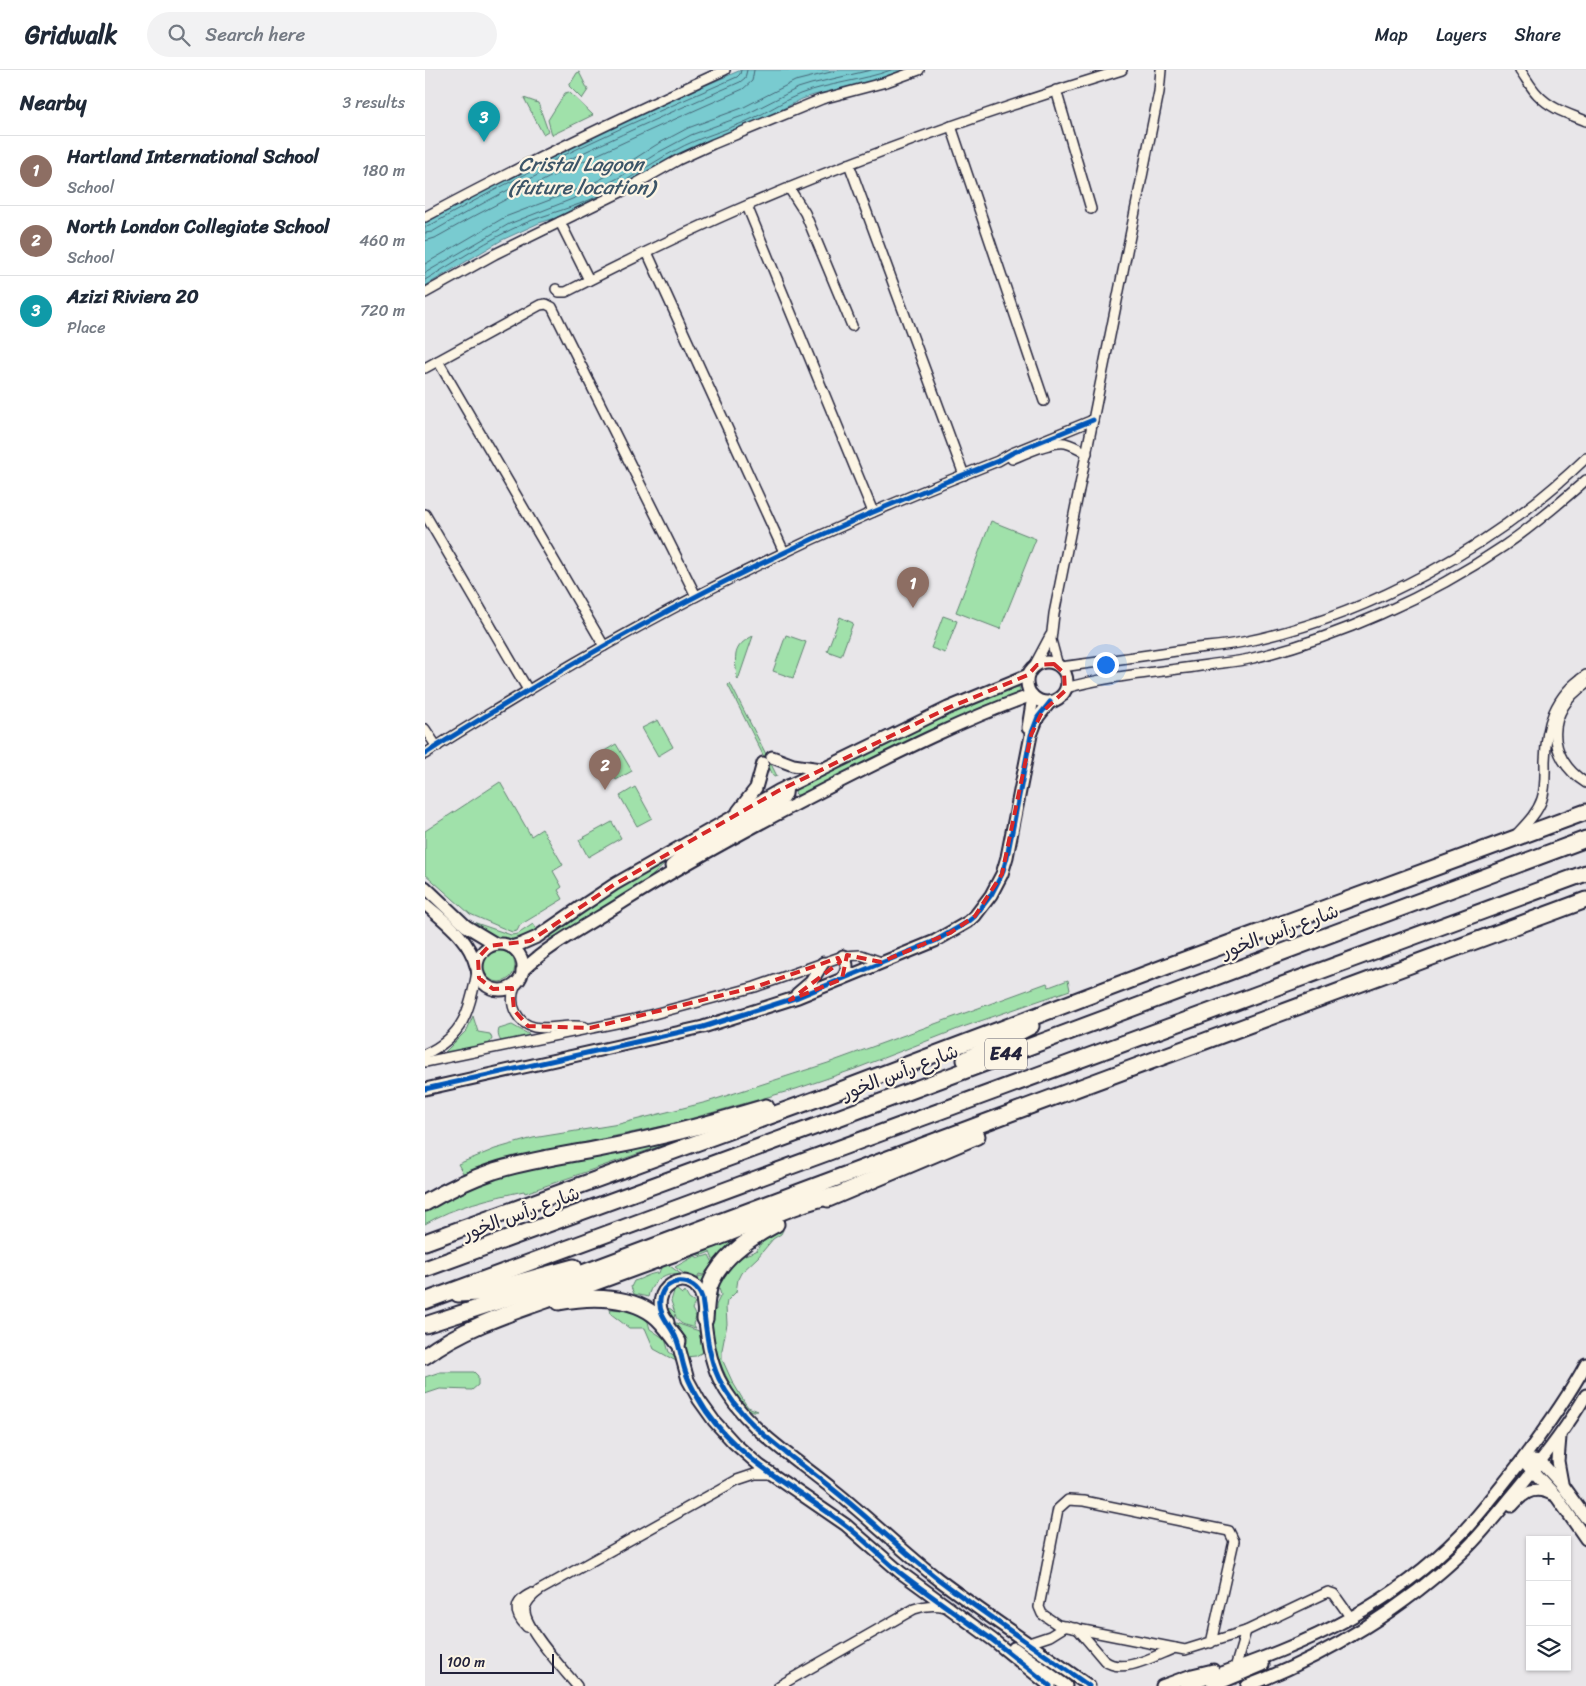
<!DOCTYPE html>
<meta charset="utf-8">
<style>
body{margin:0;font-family:Sriracha,"Playpen Sans Arabic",sans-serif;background:#f2f2f3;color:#1f2937}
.controls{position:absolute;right:15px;bottom:15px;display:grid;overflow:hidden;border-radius:0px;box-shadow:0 1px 4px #0004}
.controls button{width:45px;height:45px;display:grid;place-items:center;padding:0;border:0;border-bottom:1px solid #e0e1e3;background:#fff;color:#1f2937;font:25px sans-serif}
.scale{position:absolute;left:15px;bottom:12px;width:114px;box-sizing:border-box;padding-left:5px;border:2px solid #22223b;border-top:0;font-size:14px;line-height:18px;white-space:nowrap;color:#22223b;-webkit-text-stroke:4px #fcf5e5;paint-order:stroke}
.you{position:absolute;left:680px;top:594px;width:18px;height:18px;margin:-12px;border:4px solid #fff;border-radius:50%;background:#1a73e8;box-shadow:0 0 0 8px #1a73e833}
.badge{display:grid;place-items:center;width:32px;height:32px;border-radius:50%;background:#ea580c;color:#fff;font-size:16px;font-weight:700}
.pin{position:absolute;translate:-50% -41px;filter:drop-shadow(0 1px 2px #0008)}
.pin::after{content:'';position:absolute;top:26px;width:18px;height:15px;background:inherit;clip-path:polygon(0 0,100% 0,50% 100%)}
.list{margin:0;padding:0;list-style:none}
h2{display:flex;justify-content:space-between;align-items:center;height:65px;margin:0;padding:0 20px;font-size:21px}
h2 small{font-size:16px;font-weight:400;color:#747a83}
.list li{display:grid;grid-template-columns:32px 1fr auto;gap:15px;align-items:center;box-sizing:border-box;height:70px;padding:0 20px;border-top:1px solid #e0e1e3}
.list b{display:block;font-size:19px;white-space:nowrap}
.list p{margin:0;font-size:16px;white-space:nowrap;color:#747a83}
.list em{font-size:16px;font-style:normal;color:#747a83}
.icon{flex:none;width:28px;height:28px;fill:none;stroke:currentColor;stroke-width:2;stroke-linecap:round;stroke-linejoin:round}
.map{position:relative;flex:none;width:1161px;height:1616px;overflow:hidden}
header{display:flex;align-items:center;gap:30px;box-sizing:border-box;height:70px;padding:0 25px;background:#fff;border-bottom:1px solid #e0e1e3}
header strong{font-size:24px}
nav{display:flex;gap:28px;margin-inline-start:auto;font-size:18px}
.search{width:350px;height:45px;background:#f2f2f3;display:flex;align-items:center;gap:12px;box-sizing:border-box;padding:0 18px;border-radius:28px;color:#747a83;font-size:19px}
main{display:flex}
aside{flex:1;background:#fff}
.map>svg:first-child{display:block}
.green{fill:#a0e1aa;stroke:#618272}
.water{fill:#79cbd0;stroke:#568794}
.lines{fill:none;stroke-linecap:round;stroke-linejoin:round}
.shore{stroke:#456677;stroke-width:1}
.street-casing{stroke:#22223b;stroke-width:12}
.secondary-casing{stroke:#22223b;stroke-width:15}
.highway-casing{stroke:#22223b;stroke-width:19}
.street{stroke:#fcf5e5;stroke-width:9}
.secondary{stroke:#fcf5e5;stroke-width:11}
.highway{stroke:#fcf5e5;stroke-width:15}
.cycleway-casing{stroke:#fcf5e5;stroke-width:8}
.cycleway{stroke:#0057b8;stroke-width:5}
.marked{fill:none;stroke:#d62828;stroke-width:4;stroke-dasharray:10 6;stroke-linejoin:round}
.labels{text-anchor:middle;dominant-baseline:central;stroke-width:4.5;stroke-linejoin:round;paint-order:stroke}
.shield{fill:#fcf5e5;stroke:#63616e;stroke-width:1}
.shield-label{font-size:18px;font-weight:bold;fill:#22223b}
.street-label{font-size:19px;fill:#22223b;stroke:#fcf5e5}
.water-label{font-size:20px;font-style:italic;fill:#3c5568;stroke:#fcf5e5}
</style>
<header>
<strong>Gridwalk</strong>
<div class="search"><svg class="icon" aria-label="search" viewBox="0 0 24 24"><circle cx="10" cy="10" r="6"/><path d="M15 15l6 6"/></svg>Search here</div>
<nav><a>Map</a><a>Layers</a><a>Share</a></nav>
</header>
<main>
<aside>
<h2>Nearby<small>3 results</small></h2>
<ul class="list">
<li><span class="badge" style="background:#8d6e63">1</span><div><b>Hartland International School</b><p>School</p></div><em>180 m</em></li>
<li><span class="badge" style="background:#8d6e63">2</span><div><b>North London Collegiate School</b><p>School</p></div><em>460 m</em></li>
<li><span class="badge" style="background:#0f9aa8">3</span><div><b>Azizi Riviera 20</b><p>Place</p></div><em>720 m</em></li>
</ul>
</aside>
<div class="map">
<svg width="1161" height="1616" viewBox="0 0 1161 1616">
<rect width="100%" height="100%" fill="#e8e6e9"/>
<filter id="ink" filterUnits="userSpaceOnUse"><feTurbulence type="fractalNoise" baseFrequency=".02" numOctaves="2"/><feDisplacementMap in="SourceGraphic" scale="10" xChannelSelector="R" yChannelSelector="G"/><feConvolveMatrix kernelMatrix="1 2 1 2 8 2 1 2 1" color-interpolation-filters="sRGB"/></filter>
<g filter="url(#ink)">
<g class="green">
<polygon points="154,2 163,20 157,29 144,16 152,3"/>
<polygon points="144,22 168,45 127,65 123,50 140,23"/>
<polygon points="99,28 113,33 123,61 118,64"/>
<polygon points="566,451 611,469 575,559 531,542"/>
<polygon points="518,546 532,551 520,583 506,578"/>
<polygon points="415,547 428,553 416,586 402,581"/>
<polygon points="361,565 381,572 368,608 348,601"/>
<path d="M328 566 313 610C311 606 312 603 311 599 309 581 312 574 328 566Z"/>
<polygon points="305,613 352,706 349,707 303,615"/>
<polygon points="590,616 595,618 595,624 455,686 377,725 372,725 370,723 371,718 523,644"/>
<polygon points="233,650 248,677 233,686 217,658"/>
<polygon points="191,674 207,701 191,710 176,683"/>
<polygon points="75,712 106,766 117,759 138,795 128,801 137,817 133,820 138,829 95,855 92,861 87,862 45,844 0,804 0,761"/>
<polygon points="210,717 227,748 212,756 195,726"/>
<polygon points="344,735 240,794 218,814 127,872 123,865 231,793"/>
<polygon points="187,752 196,768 163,787 154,770"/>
<path d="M45 851 86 865 93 864 108 854 113 861C106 864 98 869 91 870 74 872 57 860 43 852Z"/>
<circle cx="74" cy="896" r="16"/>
<polygon points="643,910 645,920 538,957 430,999 371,1019 243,1055 105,1084 38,1103 33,1094 70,1079 108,1068 194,1054 282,1032 403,993 622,913 624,917"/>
<polygon points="48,946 53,962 65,964 67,969 64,974 17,985 42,960"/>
<path d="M87 955 105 965 104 967 78 973C74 970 72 964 74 959Z"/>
<path d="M241 1074 100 1123 99 1121C66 1128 30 1136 0 1154V1142L40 1120 70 1108 119 1097Z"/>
<path d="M358 1160 356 1164 348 1169 333 1187 316 1203 313 1209 311 1222 302 1231 301 1237 302 1254 297 1280V1289L307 1311 320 1333 323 1337 333 1341C323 1343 318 1335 313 1327 295 1300 282 1264 286 1231 287 1218 293 1209 301 1200L291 1216 293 1227 289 1232V1239L291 1240V1235L296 1225 293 1215 307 1194 320 1185 331 1181 337 1172Z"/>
<polygon points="321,1164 279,1216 272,1211 274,1206 278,1206 289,1192 285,1182 275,1186 269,1183"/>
<polygon points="284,1185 288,1193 278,1205 274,1204 271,1210 262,1206 250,1197 270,1186 274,1188"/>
<path d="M241 1193 257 1205C253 1205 248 1204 245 1204 233 1206 225 1217 223 1227L209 1224 206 1217 209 1211C218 1209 224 1203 234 1203L237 1194Z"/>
<path d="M250 1218 257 1224 260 1222 264 1229 270 1233 267 1239 271 1247 268 1254 271 1258C260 1255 253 1255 250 1244L248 1252 274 1261 278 1282 271 1286 260 1287 240 1238 246 1239 250 1243 246 1231Z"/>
<polygon points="185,1239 212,1241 223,1252 225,1259 240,1269 244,1282 250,1286 251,1291 229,1279 220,1258 204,1258 186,1244"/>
<polygon points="15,1302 49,1302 53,1306 53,1315 47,1320 15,1319 0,1324 0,1307"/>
</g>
<path class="water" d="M316 0H479L442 13 389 25 377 29 324 56 271 76 240 92 213 109 147 143 114 153 77 170 0 216V153C103 96 208 46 316 0Z"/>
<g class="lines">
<g class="shore">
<path d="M0 157 4 156C103 99 208 52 312 7L315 4 316 0"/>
<path d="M0 163 7 162C106 104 210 58 315 12L320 8 322 0"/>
<path d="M0 171 10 168C109 111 214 65 318 19L327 11 329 0"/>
<polyline points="0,194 80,147 167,114 192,100 231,75 263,58 317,38 370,11 414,0"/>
<polyline points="0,203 84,154 170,120 195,107 234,82 266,65 320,45 373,18 386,14 446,0"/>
<path d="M0 210C32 191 64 169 98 154 123 143 149 138 173 126 200 113 224 94 251 80 274 67 300 61 324 50 342 43 357 31 375 24 404 13 436 11 466 0"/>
</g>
<defs>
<g id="street">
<path d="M1095 0C1101 8 1106 18 1113 25 1126 39 1144 44 1161 51"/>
<polyline points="631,20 666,139"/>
<polyline points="526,56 619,331"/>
<polyline points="424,94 539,405"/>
<polyline points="364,118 380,143 427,256"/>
<polyline points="322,136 448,442"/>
<path d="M0 147C98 94 199 46 300 0"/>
<polyline points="135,152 164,210"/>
<polyline points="222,182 359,482"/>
<path d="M131 219 134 222H141C200 192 260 162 321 136 444 83 570 39 697 0"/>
<polyline points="0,223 70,184 196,122 253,90 288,74 397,29 461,12 494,0"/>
<polyline points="13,291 179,576"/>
<polyline points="0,298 115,235 121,234 127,237 271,526"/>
<path d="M587 389C601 383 626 371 640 373 648 375 655 379 662 383"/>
<polyline points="0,444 103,620"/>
<polyline points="633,596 626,570 629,544 734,22 736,0"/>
<path d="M635 597C676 592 717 586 758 580 778 577 799 576 818 572 943 547 1071 475 1161 388"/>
<polyline points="608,598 625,566"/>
<path d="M1161 614C1121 640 1120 687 1161 713"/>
<path d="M641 618C687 605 736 602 783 595 796 593 810 592 824 589 912 568 1004 527 1079 476 1108 456 1135 433 1161 410"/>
<polyline points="0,659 12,677"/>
<path d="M0 684C27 666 56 649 84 632 200 561 321 497 446 443 488 425 530 408 573 391L587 383 668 350"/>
<path d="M1090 766C1100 755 1112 744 1117 729 1121 717 1120 704 1120 691 1121 655 1129 626 1161 605"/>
<path d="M91 913C87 923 85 933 91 943 105 970 137 951 160 957"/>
<path d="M0 984C38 967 45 940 52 902"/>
<polyline points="0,992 206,950 330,917 418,886 436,885 456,892"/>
<path d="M102 1557C88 1543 88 1532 107 1523"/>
<path d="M652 1558 680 1591C698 1605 731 1585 750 1578"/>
<polyline points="604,1573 625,1566 641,1556"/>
<polyline points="786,1573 809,1471 804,1461 659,1431 643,1430 633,1439 614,1537 617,1544 633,1555 760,1580 821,1561 903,1522 909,1524 926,1548"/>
<polyline points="810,1598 821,1561"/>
<path d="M152 1616C140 1601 97 1556 100 1538 102 1530 108 1525 115 1520L312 1410 330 1404H347"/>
<path d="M354 1616 489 1539C500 1535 509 1534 520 1537"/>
</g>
<g id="secondary">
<circle cx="622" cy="612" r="20"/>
<polyline points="603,658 608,627"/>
<polyline points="347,687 368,695 396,699"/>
<polyline points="313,741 331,718 338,693"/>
<polyline points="246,796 258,786 357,730 361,724 362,716"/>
<polyline points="0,817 41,856 71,874"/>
<path d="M0 834C20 852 44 868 51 896"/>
<circle cx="75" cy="897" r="23"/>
<polyline points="86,877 96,874 112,867 154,838 190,814 353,721 523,638 603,605"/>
<path d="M97 901C126 873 166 853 200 831 271 786 345 747 420 709 480 679 542 648 607 625"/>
<path d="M417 909C423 901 424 894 418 886"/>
<polyline points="372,924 386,912 398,893"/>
<polyline points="0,1019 278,957 373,927 510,871 543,852 550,846 566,825 577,804 582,787 606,665 613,647 625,632"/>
<path d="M243 1252C216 1220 267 1192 277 1228 281 1255 282 1284 294 1309 319 1359 368 1386 410 1421 445 1449 477 1481 513 1509 562 1546 614 1580 664 1616"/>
<polyline points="251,1266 263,1310 274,1330 289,1351 309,1373 335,1396 421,1455 475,1502 568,1570 625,1616"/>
<polyline points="1135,1367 1133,1391 1137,1413"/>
<polyline points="1108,1390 1115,1391 1137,1415 1161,1448"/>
<polyline points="1103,1396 1131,1426 1161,1469"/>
<path d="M1087 1436C1101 1420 1111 1415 1131 1426"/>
<polyline points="589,1578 641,1616"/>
<polyline points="737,1616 767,1605 788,1600"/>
<path d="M761 1616C816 1596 873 1577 925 1548 965 1526 1004 1497 1036 1464 1057 1442 1075 1418 1094 1394 1118 1362 1142 1329 1161 1294"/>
<polyline points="788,1616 838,1595"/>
<path d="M822 1616C903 1585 980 1538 1042 1478 1060 1460 1076 1439 1092 1420 1117 1390 1141 1359 1161 1325"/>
</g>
<g id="highway">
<polyline points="540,990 606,956"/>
<polyline points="403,1129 552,1066"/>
<path d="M0 1133C22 1120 45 1109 69 1101 108 1089 149 1084 189 1076 241 1066 291 1052 341 1037"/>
<polyline points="0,1172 397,1027 740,897 1161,742"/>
<polyline points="0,1199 386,1058 1161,769"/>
<polyline points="33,1224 54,1223 149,1197"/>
<polyline points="0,1231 1161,803"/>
<path d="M134 1232C165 1226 208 1225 233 1248 240 1255 247 1264 253 1272"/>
<path d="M280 1249C281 1239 281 1228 284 1218 294 1188 324 1168 351 1154"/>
<polyline points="0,1255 139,1210 583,1044 1161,830"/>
<path d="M0 1286C37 1258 87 1242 130 1227 181 1208 232 1190 283 1171 326 1156 367 1134 411 1125"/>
</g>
</defs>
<use href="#street" class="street-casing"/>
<use href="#secondary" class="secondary-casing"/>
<use href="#highway" class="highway-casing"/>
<use href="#street" class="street"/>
<use href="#secondary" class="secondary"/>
<use href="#highway" class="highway"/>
<defs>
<g id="cycleway">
<path d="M0 684C27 666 56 649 84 632 200 561 321 497 446 443 488 425 530 408 573 391L587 383 668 350"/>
<polyline points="0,1019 278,957 373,927 510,871 543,852 550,846 566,825 577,804 582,787 606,665 613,647 625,632"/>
<path d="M625 1616C605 1600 586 1584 566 1569 535 1546 504 1525 474 1502 456 1487 439 1469 420 1455 372 1418 316 1392 281 1341 272 1327 263 1312 259 1297 256 1287 255 1277 251 1268 246 1255 233 1245 235 1230 238 1206 270 1206 277 1228 281 1255 282 1284 294 1309 319 1359 368 1386 410 1421 445 1449 477 1481 513 1509 562 1546 614 1580 664 1616"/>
</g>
</defs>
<use href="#cycleway" class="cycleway-casing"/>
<use href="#cycleway" class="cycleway"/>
</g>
</g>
<path class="marked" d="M629 594 639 603 640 621 617 642 606 665 577 804 550 846 525 863 456 892 422 885 417 909 365 930 415 892 413 888 330 917 165 958 103 956 89 940 87 918 68 919 54 908 53 888 64 876 105 871 190 814 353 721 523 638 603 605 612 595Z"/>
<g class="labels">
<rect class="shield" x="560" y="968.5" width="42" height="31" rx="4"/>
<g class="shield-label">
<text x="581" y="984">E44</text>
</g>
<g class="street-label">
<text transform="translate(855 861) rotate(-20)">شارع رأس الخور</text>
<text transform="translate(475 1002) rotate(-21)">شارع رأس الخور</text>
<text transform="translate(96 1143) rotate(-20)">شارع رأس الخور</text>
</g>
<g class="water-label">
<text x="156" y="94">Cristal Lagoon<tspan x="156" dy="23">(future location)</tspan></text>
</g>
</g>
</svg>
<div class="controls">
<button>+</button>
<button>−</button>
<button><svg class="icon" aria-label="layers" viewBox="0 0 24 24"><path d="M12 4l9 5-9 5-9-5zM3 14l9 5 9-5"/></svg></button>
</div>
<div class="scale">100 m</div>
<div class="you"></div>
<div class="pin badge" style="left:488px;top:538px;background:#8d6e63">1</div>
<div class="pin badge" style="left:180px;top:720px;background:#8d6e63">2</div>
<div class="pin badge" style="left:59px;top:72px;background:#0f9aa8">3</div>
</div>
</main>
